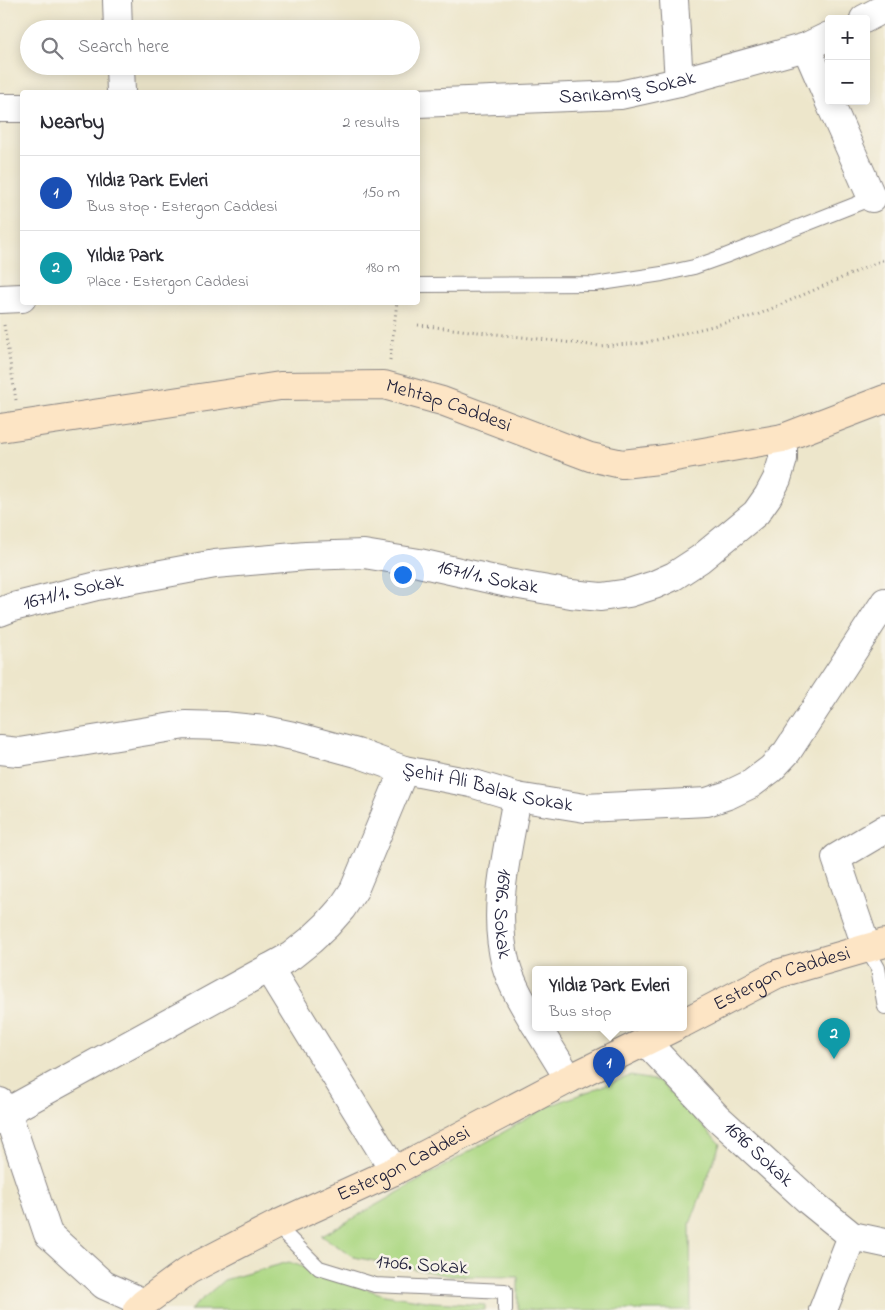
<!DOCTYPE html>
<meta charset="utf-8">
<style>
body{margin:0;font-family:"Indie Flower",sans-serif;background:#f7f7f7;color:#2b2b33}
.controls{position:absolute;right:15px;top:15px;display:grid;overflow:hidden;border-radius:5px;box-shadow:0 2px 12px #0003}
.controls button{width:45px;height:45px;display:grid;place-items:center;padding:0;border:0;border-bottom:1px solid #e1e1e2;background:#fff;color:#2b2b33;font:25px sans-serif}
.you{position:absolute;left:402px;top:574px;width:18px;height:18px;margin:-12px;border:4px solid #fff;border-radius:50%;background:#1a73e8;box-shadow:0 0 0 8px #1a73e833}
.badge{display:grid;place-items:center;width:32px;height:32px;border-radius:50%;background:#1a73e8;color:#fff;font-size:16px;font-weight:700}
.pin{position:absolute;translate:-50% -41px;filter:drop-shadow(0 1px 2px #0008)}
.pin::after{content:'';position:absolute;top:26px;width:18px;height:15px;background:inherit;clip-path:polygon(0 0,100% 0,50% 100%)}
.popup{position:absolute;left:532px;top:966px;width:155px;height:65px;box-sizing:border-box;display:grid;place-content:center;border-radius:5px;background:#fff;filter:drop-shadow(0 1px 4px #0005);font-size:16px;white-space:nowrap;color:#7c7c81}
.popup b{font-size:19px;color:#2b2b33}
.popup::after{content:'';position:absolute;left:50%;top:100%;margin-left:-10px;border:10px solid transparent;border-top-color:#fff}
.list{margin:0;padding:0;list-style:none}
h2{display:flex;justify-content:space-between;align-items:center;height:65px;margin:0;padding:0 20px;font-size:21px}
h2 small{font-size:16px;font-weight:400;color:#7c7c81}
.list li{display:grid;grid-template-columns:32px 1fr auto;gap:15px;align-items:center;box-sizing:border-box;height:75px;padding:0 20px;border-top:1px solid #e1e1e2}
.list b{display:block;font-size:19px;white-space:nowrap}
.list p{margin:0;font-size:16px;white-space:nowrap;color:#7c7c81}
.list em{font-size:16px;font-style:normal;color:#7c7c81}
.icon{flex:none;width:28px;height:28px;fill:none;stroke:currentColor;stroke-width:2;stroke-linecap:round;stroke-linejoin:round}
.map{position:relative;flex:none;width:885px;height:1310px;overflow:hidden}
.search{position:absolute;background:#fff;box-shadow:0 2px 12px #0003;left:20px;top:20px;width:400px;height:55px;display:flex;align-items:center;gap:12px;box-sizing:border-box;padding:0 18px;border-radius:28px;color:#7c7c81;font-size:19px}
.panel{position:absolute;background:#fff;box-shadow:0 2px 12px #0003;left:20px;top:90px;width:400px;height:215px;border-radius:5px}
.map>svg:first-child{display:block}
.green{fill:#add884;stroke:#687d60}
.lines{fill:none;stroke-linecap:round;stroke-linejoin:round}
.lane-casing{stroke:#888483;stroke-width:16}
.street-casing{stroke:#888483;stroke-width:30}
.secondary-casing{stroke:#888483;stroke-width:30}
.path{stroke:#888483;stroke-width:3;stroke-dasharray:1 4;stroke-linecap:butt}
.lane{stroke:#fff;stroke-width:14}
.street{stroke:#fff;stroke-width:28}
.secondary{stroke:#fde5c5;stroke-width:28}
.labels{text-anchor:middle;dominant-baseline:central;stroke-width:5;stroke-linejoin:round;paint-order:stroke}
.street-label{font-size:20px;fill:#22223b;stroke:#f7f3e8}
</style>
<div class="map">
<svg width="885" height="1310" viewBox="0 0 885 1310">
<rect width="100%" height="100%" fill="#f7f3e8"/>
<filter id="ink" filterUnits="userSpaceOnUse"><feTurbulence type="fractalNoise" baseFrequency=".02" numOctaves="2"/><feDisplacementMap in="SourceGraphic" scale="10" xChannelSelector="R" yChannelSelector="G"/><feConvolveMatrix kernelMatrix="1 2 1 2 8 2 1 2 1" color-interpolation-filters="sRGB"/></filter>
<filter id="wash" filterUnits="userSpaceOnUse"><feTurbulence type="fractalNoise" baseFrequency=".0096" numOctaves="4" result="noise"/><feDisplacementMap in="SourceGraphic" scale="20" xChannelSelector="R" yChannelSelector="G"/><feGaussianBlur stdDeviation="1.12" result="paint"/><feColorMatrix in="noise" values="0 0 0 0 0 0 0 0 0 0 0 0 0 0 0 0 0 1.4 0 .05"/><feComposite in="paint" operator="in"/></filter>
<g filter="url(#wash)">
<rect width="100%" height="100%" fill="#ede6cb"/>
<g class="green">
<polygon points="630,1076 659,1081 720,1144 690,1224 691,1310 518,1310 518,1277 450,1276 354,1257 322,1236 549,1106"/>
<polygon points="289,1262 384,1295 433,1302 485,1305 485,1310 190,1310 224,1280"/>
</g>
</g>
<g filter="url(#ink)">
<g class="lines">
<defs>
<g id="lane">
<polyline points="418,285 595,284 662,274 694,267 725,256 872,198"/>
<polyline points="867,949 878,968 885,1007"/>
<polyline points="276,1225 319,1268 375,1285 505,1291 505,1310"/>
</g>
<g id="street">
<polyline points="117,0 118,29"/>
<polyline points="674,0 679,82"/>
<polyline points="864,19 885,8"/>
<polyline points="806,47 829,100"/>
<polyline points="120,66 121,92"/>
<polyline points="829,101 872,198"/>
<path id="s1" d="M418 103 620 95 679 82 806 47 829 36"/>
<polyline points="0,108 22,108"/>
<polyline points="0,299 22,298"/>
<path id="s2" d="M0 612 13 607 97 586 215 564 306 556 364 554 419 563 508 583 571 594 601 597 629 593 654 585 674 576 700 559 756 513 768 496 777 479 783 459V438"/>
<path id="s3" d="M0 750 19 752 185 725 224 726 265 730 298 737 357 753 404 770 471 783 517 797 585 808 707 802 728 795 751 784 771 769 787 752 885 602"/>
<path id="s4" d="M517 797C508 851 491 910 506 965 512 986 524 1005 535 1024"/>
<polyline points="867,949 836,858 885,829"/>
<polyline points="269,968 394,1171"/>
<polyline points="537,1027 569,1079"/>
<path id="s5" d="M646 1042 717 1117 809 1201 852 1236 885 1243"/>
<polyline points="0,1102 7,1112 48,1234 104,1285 144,1303"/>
<polyline points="0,1120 7,1112 291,956 311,940 327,925 342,908 354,890 404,770"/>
<polyline points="823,1310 852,1236"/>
</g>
<g id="secondary">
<path id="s6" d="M0 428 280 386 384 385 442 401 590 457 622 464 658 460 783 438 885 399"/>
<path id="s7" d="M683 1023 777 974 885 943"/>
<path id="s8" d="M137 1310 144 1303 189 1270 276 1225 394 1171 569 1079 675 1027"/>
</g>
</defs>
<use href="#lane" class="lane-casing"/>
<use href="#street" class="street-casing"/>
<use href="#secondary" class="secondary-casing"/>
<g class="path">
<polyline points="4,325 16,400"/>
<polyline points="418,325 599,346 644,343 757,315 885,259"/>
<polyline points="390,360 397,302"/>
</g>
<use href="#lane" class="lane"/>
<use href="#street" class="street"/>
<use href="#secondary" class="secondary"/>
</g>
</g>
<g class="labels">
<g class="street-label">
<text stroke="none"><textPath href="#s1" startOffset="210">Sarıkamış Sokak</textPath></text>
<text stroke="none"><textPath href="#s6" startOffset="455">Mehtap Caddesi</textPath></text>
<text stroke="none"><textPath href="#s2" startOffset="496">1671/1. Sokak</textPath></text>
<text stroke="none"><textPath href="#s2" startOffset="76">1671/1. Sokak</textPath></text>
<text stroke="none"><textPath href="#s3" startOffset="498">Şehit Ali Balak Sokak</textPath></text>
<text stroke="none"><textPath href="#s4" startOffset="118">1696. Sokak</textPath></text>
<text stroke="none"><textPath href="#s7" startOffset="109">Estergon Caddesi</textPath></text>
<text stroke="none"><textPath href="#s5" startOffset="159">1696 Sokak</textPath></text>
<text stroke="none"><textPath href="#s8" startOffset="305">Estergon Caddesi</textPath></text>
<text transform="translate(422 1266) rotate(4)">1706. Sokak</text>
</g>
</g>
</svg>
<div class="controls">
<button>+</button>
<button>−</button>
</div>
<div class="you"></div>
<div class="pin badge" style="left:609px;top:1088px;background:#1a4fb4">1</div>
<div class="popup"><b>Yıldız Park Evleri</b>Bus stop</div>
<div class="pin badge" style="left:834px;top:1059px;background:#0f9aa8">2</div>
<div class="search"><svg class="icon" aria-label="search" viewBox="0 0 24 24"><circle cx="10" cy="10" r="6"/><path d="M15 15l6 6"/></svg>Search here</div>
<section class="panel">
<h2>Nearby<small>2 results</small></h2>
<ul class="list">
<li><span class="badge" style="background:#1a4fb4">1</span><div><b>Yıldız Park Evleri</b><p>Bus stop · Estergon Caddesi</p></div><em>150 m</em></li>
<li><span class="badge" style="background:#0f9aa8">2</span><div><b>Yıldız Park</b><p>Place · Estergon Caddesi</p></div><em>180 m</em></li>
</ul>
</section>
</div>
